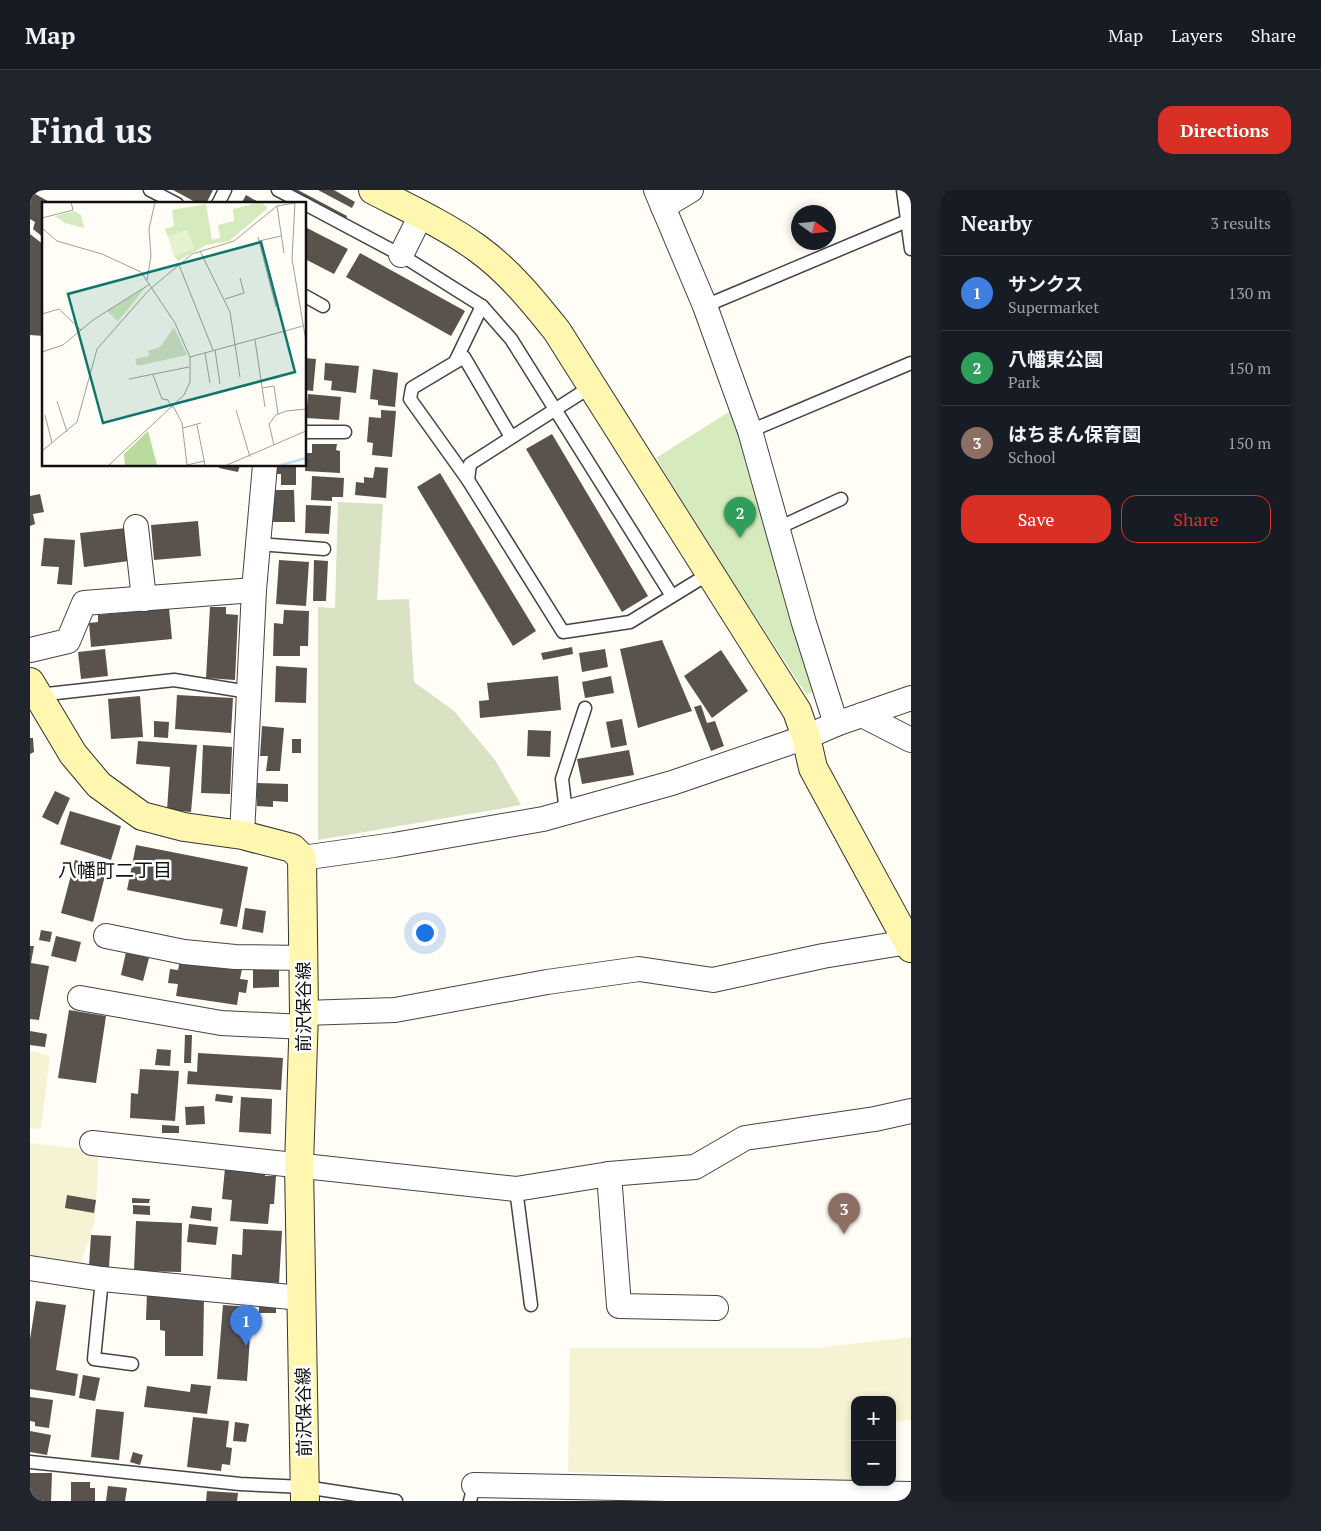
<!DOCTYPE html>
<meta charset="utf-8">
<style>
body{margin:0;font-family:"PT Serif","Noto Sans JP",serif;background:#20242c;color:#f1f3f6}
.controls{position:absolute;right:15px;bottom:15px;display:grid;overflow:hidden;border-radius:10px;box-shadow:0 2px 8px #0003}
.controls button{width:45px;height:45px;display:grid;place-items:center;padding:0;border:0;border-bottom:1px solid #363941;background:#171b24;color:#f1f3f6;font:25px sans-serif}
.compass{position:absolute;left:761px;top:15px;width:45px;height:45px;border-radius:50%;background:#171b24;box-shadow:0 2px 8px #0003;rotate:105deg}
.you{position:absolute;left:394px;top:742px;width:18px;height:18px;margin:-12px;border:4px solid #fff;border-radius:50%;background:#1a73e8;box-shadow:0 0 0 8px #1a73e833}
.badge{display:grid;place-items:center;width:32px;height:32px;border-radius:50%;background:#d93025;color:#fff;font-size:16px;font-weight:700}
.pin{position:absolute;translate:-50% -41px;filter:drop-shadow(0 1px 2px #0008)}
.pin::after{content:'';position:absolute;top:26px;width:18px;height:15px;background:inherit;clip-path:polygon(0 0,100% 0,50% 100%)}
.list{margin:0;padding:0;list-style:none}
h2{display:flex;justify-content:space-between;align-items:center;height:65px;margin:0;padding:0 20px;font-size:21px}
h2 small{font-size:16px;font-weight:400;color:#9ea1a6}
.list li{display:grid;grid-template-columns:32px 1fr auto;gap:15px;align-items:center;box-sizing:border-box;height:75px;padding:0 20px;border-top:1px solid #363941}
.list b{display:block;font-size:19px;white-space:nowrap}
.list p{margin:0;font-size:16px;white-space:nowrap;color:#9ea1a6}
.list em{font-size:16px;font-style:normal;color:#9ea1a6}
.actions{display:flex;gap:10px;padding:15px 20px}
.actions a{flex:1;padding:11px 0;border:1px solid #d93025;border-radius:15px;text-align:center;font-size:18px;color:#d93025}
.actions .main{background:#d93025;color:#fff}
.map{position:relative;flex:none;width:881px;height:1311px;overflow:hidden;border-radius:15px}
header{display:flex;align-items:center;gap:30px;box-sizing:border-box;height:70px;padding:0 25px;background:#171b24;border-bottom:1px solid #363941}
header strong{font-size:24px}
nav{display:flex;gap:28px;margin-inline-start:auto;font-size:18px}
.intro{display:flex;align-items:center;justify-content:space-between;box-sizing:border-box;height:120px;padding:0 30px}
h1{margin:0;font-size:35px}
.button{padding:12px 22px;border-radius:15px;background:#d93025;color:#fff;font-size:18px;font-weight:700}
main{display:flex;gap:30px;padding:0 30px}
aside{flex:1;background:#171b24;border-radius:15px;box-shadow:0 2px 8px #0003}
.map>svg:first-child{display:block}
.farmland{fill:#f6f3d4}
.green{fill:#d5ebbd}
.cemetery{fill:#d9e3c4}
.building{fill:#5a524d}
.lines{fill:none;stroke-linecap:round;stroke-linejoin:round}
.lane-casing{stroke:#444;stroke-width:15}
.street-casing{stroke:#444;stroke-width:26}
.secondary-casing{stroke:#333;stroke-width:30}
.lane{stroke:#fff;stroke-width:12}
.street{stroke:#fff;stroke-width:24}
.secondary{stroke:#fff6b0;stroke-width:28}
.labels{text-anchor:middle;dominant-baseline:central;stroke-width:5;stroke-linejoin:round;paint-order:stroke}
.street-label{font-size:18px;fill:#111;stroke:#fff}
.neighbourhood-label{font-size:19px;fill:#111;stroke:#fff}
.inset-river{fill:none;stroke:#b9e0f7;stroke-width:2.5}
.inset-road{fill:none;stroke:#a09f9a;stroke-width:1}
.view{fill:#0f766e;fill-opacity:0.15;stroke:#0f766e;stroke-width:2.5}
.inset-edge{fill:none;stroke:#111;stroke-width:2.5}
</style>
<header>
<strong>Map</strong>
<nav><a>Map</a><a>Layers</a><a>Share</a></nav>
</header>
<div class="intro"><h1>Find us</h1><a class="button">Directions</a></div>
<main>
<div class="map">
<svg width="881" height="1311" viewBox="0 0 881 1311">
<rect width="100%" height="100%" fill="#fffdf5"/>
<g class="farmland">
<polygon points="0,861 20,866 11,939 0,938"/>
<polygon points="0,953 69,961 65,1030 50,1075 0,1069"/>
<polygon points="881,1147 881,1230 862,1232 862,1210 825,1210 825,1290 538,1282 540,1158 786,1158"/>
</g>
<polygon class="green" points="705,218 789,501 776,504 685,364 626,268"/>
<polygon class="cemetery" points="308,312 353,314 347,410 379,409 384,492 424,521 465,570 491,615 288,650 288,417 305,418"/>
<g class="building">
<polygon points="143,0 183,0 176,14 169,14"/>
<polygon points="265,0 268,0 317,26 315,31 263,3"/>
<polygon points="288,0 304,0 325,12 322,18"/>
<polygon points="0,1 23,14 14,14 14,48 3,39 5,32 0,29"/>
<polygon points="216,5 232,14 211,14"/>
<polygon points="275,37 318,59 304,84 275,69"/>
<polygon points="0,44 14,55 14,146 0,145"/>
<polygon points="330,63 435,121 421,146 316,87"/>
<polygon points="275,168 286,169 283,201 275,200"/>
<polygon points="295,173 329,176 326,203 301,200 302,191 294,190"/>
<polygon points="343,179 368,183 365,217 348,215 348,210 340,209"/>
<polygon points="278,204 311,207 309,230 276,228"/>
<polygon points="351,220 366,221 362,267 342,265 343,253 337,252 339,227 351,228"/>
<polygon points="522,244 618,406 592,422 496,259"/>
<polygon points="282,254 307,254 306,260 310,261 310,283 275,281 276,263 282,263"/>
<polygon points="190,275 210,275 208,282 189,278"/>
<polygon points="241,275 266,275 266,295 251,295 251,284 240,284"/>
<polygon points="345,277 358,278 356,308 325,305 326,292 334,293 334,287 343,288"/>
<polygon points="410,283 506,441 483,456 387,297"/>
<polygon points="282,286 314,288 313,307 302,307 302,311 281,310"/>
<polygon points="241,300 264,300 265,332 241,332"/>
<polygon points="10,304 14,322 3,324 5,334 0,336 0,306"/>
<polygon points="276,315 301,316 299,344 275,343"/>
<polygon points="168,331 171,366 124,370 121,335"/>
<polygon points="96,338 99,371 54,377 50,343"/>
<polygon points="14,348 45,350 42,395 27,394 29,377 11,376"/>
<polygon points="249,370 279,372 276,416 246,414"/>
<polygon points="284,370 298,371 296,411 283,411"/>
<polygon points="180,417 196,417 196,424 208,425 205,490 176,488"/>
<polygon points="139,418 142,449 61,457 59,433 68,432 68,425"/>
<polygon points="254,420 279,421 278,456 270,456 270,466 243,466 244,433 253,434"/>
<polygon points="632,450 662,521 608,538 590,459"/>
<polygon points="542,457 543,464 513,470 511,463"/>
<polygon points="75,459 78,486 51,489 48,462"/>
<polygon points="575,459 578,477 552,482 549,463"/>
<polygon points="691,460 718,501 682,528 654,486"/>
<polygon points="246,476 277,478 276,513 245,512"/>
<polygon points="528,486 531,520 450,528 449,511 459,510 457,493"/>
<polygon points="581,486 584,503 555,508 552,492"/>
<polygon points="147,505 203,508 201,543 145,539"/>
<polygon points="110,506 113,547 81,549 78,509"/>
<polygon points="671,515 677,533 685,531 694,556 681,561 664,517"/>
<polygon points="592,529 597,555 581,558 576,532"/>
<polygon points="124,531 139,532 138,548 124,547"/>
<polygon points="232,536 254,538 250,581 236,581 238,566 230,566"/>
<polygon points="498,540 521,541 520,567 497,566"/>
<polygon points="0,548 3,548 4,562 0,564"/>
<rect x="262" y="549" width="9" height="14"/>
<polygon points="108,551 167,555 161,622 137,620 140,577 106,574"/>
<polygon points="173,555 202,557 200,604 171,603"/>
<polygon points="599,560 604,585 552,594 547,569"/>
<polygon points="227,593 258,594 258,612 243,611 243,617 227,616"/>
<polygon points="25,601 40,608 28,635 12,627"/>
<polygon points="40,621 91,636 81,670 30,654"/>
<polygon points="106,655 218,677 207,737 190,734 193,719 97,700"/>
<polygon points="45,670 77,678 63,732 31,723"/>
<polygon points="215,718 236,721 233,743 212,739"/>
<polygon points="11,740 22,742 20,752 9,750"/>
<polygon points="26,746 51,752 46,772 21,766"/>
<polygon points="0,756 4,756 1,773 19,776 9,830 0,829"/>
<polygon points="96,762 119,768 113,791 91,785"/>
<polygon points="150,770 212,779 210,789 218,790 216,803 209,802 207,815 146,806 148,794 138,793 140,779 148,780"/>
<polygon points="223,780 249,780 249,797 223,798"/>
<polygon points="39,820 76,826 66,893 28,888"/>
<polygon points="0,841 17,844 15,857 0,855"/>
<polygon points="155,845 162,845 161,873 154,873"/>
<polygon points="127,859 141,860 140,876 125,875"/>
<polygon points="168,863 253,868 251,900 157,894 158,881 167,882"/>
<polygon points="110,879 149,881 145,931 100,928 101,903 108,904"/>
<polygon points="186,904 203,906 202,913 185,911"/>
<polygon points="211,907 242,909 241,944 209,942"/>
<polygon points="174,916 175,934 156,935 155,917"/>
<polygon points="132,935 149,936 149,943 132,943"/>
<polygon points="195,978 235,981 235,986 246,986 244,1014 240,1014 238,1034 200,1031 202,1010 192,1009"/>
<polygon points="37,1005 66,1010 64,1023 35,1018"/>
<polygon points="102,1008 120,1009 119,1013 102,1013"/>
<polygon points="103,1015 120,1016 120,1025 103,1024"/>
<polygon points="162,1016 182,1018 181,1031 160,1028"/>
<polygon points="106,1031 152,1033 151,1082 104,1081"/>
<polygon points="159,1034 188,1037 186,1055 157,1052"/>
<polygon points="213,1039 252,1041 249,1093 201,1090 202,1064 212,1065"/>
<polygon points="61,1045 81,1046 79,1077 59,1076"/>
<polygon points="117,1102 174,1108 173,1166 135,1166 135,1141 130,1140 130,1130 116,1130"/>
<polygon points="6,1111 36,1115 26,1180 48,1184 45,1206 0,1199 0,1149"/>
<polygon points="193,1115 222,1117 217,1191 187,1189"/>
<polygon points="229,1115 246,1116 246,1123 229,1123"/>
<polygon points="53,1185 70,1188 65,1211 49,1208"/>
<polygon points="161,1194 181,1196 177,1224 114,1217 117,1196 160,1202"/>
<polygon points="0,1207 23,1210 19,1238 5,1236 5,1232 0,1231"/>
<polygon points="66,1219 94,1222 89,1270 61,1267"/>
<polygon points="163,1227 199,1231 196,1257 202,1258 200,1275 192,1274 191,1281 157,1277"/>
<polygon points="205,1232 219,1234 216,1252 203,1251"/>
<polygon points="0,1241 21,1245 17,1265 0,1262"/>
<polygon points="103,1262 113,1265 110,1275 100,1272"/>
<polygon points="0,1283 22,1283 21,1311 0,1311"/>
<polygon points="41,1292 60,1292 60,1298 65,1298 65,1311 41,1311"/>
<polygon points="78,1296 97,1298 95,1311 76,1311"/>
<polygon points="177,1301 208,1303 207,1311 176,1311"/>
</g>
<g class="lines">
<defs>
<g id="lane">
<polyline points="120,0 147,14"/>
<polyline points="248,0 275,14"/>
<polyline points="873,0 881,59"/>
<polyline points="188,14 195,0"/>
<polyline points="275,14 371,65 452,116 481,149 642,406"/>
<polyline points="275,106 293,116"/>
<polyline points="675,116 877,31"/>
<polyline points="425,172 452,116"/>
<polyline points="562,196 440,274 438,290 533,442 600,432 680,383"/>
<polyline points="720,241 881,173"/>
<polyline points="275,242 315,242"/>
<polyline points="438,290 380,209 382,198 434,167 481,247"/>
<polyline points="748,338 811,309"/>
<polyline points="228,354 294,359"/>
<polyline points="8,505 144,490 219,502"/>
<polyline points="536,622 532,589 555,518"/>
<polyline points="486,999 501,1115"/>
<polyline points="72,1089 64,1169 102,1174"/>
<polyline points="0,1272 210,1294 275,1297 366,1311"/>
<polyline points="440,1311 444,1295"/>
</g>
<g id="street">
<polyline points="626,0 675,116 720,241 774,433 806,534"/>
<polyline points="633,17 661,0"/>
<polyline points="371,65 391,25"/>
<polyline points="106,337 114,409"/>
<polyline points="0,460 38,451 54,413 224,400"/>
<polyline points="832,525 881,550"/>
<polyline points="212,645 224,400 235,275"/>
<polyline points="272,668 364,655 513,629 642,593 776,547 806,534 881,508"/>
<polyline points="76,746 154,762 205,767 274,768"/>
<polyline points="50,808 191,833 274,837"/>
<polyline points="274,823 365,820 517,792 609,779 683,790 793,766 878,752"/>
<polyline points="62,953 486,999 579,984 665,977 715,948 845,929 881,921"/>
<polyline points="579,984 589,1116 686,1118"/>
<polyline points="0,1078 72,1089 271,1108"/>
<polyline points="444,1295 881,1304"/>
</g>
<g id="secondary">
<path d="M343 0C378 18 415 35 447 58 479 81 503 111 527 141L767 521 776 547 783 578 881 758"/>
<polyline points="0,492 43,564 69,595 112,626 154,637 212,645 262,658 272,668 274,823 269,975 275,1311"/>
</g>
</defs>
<use href="#lane" class="lane-casing"/>
<use href="#street" class="street-casing"/>
<use href="#secondary" class="secondary-casing"/>
<use href="#lane" class="lane"/>
<use href="#street" class="street"/>
<use href="#secondary" class="secondary"/>
</g>
<g class="labels">
<g class="street-label">
<text transform="translate(273 817) rotate(-90)">前沢保谷線</text>
<text transform="translate(273 1222) rotate(-91)">前沢保谷線</text>
</g>
<g class="neighbourhood-label">
<text x="85" y="679">八幡町二丁目</text>
</g>
</g>
<g transform="translate(12 12)">
<rect width="264" height="264" fill="#fffdf5"/>
<path d="M219 0 226 6 187 39 164 43 136 59 132 54 152 47 145 28 126 35 123 27 132 24 130 8 164 2 170 38 178 36 176 23 192 19 191 7ZM32 9 39 13 42 26 23 21 13 14ZM103 86 76 119 65 109Z" fill="#d5ebbd"/>
<path d="M106 229 115 263H83L82 252Z" fill="#b9dc9c"/>
<path d="M132 125 145 153 95 164 93 157 107 154 106 149 118 145Z" fill="#d9e3c4"/>
<path d="M145 28 152 47 132 54 126 35Z" fill="#e6f2cf"/>
<path class="inset-river" d="M239 263 264 256"/>
<path class="inset-road" d="M253 0 250 57 264 139M235 4 242 51M0 16 31 8 29 0M0 26 15 39 60 52 99 70 133 121 148 155M216 35 234 105M217 39 239 34M158 49 188 110 198 175M137 63 171 148M105 78 109 54 107 27 113 0M183 97 202 91 198 76M0 112 17 107 39 128M213 138 223 205M173 148 178 182M0 150 21 143 51 118 108 82M163 151 168 181M111 173 120 197 126 198 130 206M87 177 147 165M220 186 232 184 236 212M15 199 25 230M131 204 140 221 145 263M194 208 208 255M3 213 10 241M155 223 163 263M141 226 159 221M232 243 227 222 234 213 244 209 264 207M0 249 35 220 55 147 107 88 150 52 192 39 235 4 253 1M67 263 142 193 148 180V155L261 124M145 263 162 259M185 263 264 229"/>
<path class="view" d="M219 40 253 170 61 221 26 92Z"/>
<rect width="264" height="264" class="inset-edge"/>
</g>
</svg>
<div class="controls">
<button>+</button>
<button>−</button>
</div>
<svg class="compass" viewBox="-18 -18 36 36"><path d="M0-13l5 13h-10z" fill="#e53935"/><path d="M0 13l5-13h-10z" fill="#9ea1a6"/></svg>
<div class="you"></div>
<div class="pin badge" style="left:216px;top:1156px;background:#3f7fe0">1</div>
<div class="pin badge" style="left:710px;top:348px;background:#2e9e5b">2</div>
<div class="pin badge" style="left:814px;top:1044px;background:#8d6e63">3</div>
</div>
<aside>
<h2>Nearby<small>3 results</small></h2>
<ul class="list">
<li><span class="badge" style="background:#3f7fe0">1</span><div><b>サンクス</b><p>Supermarket</p></div><em>130 m</em></li>
<li><span class="badge" style="background:#2e9e5b">2</span><div><b>八幡東公園</b><p>Park</p></div><em>150 m</em></li>
<li><span class="badge" style="background:#8d6e63">3</span><div><b>はちまん保育園</b><p>School</p></div><em>150 m</em></li>
</ul>
<div class="actions"><a class="main">Save</a><a>Share</a></div>
</aside>
</main>
